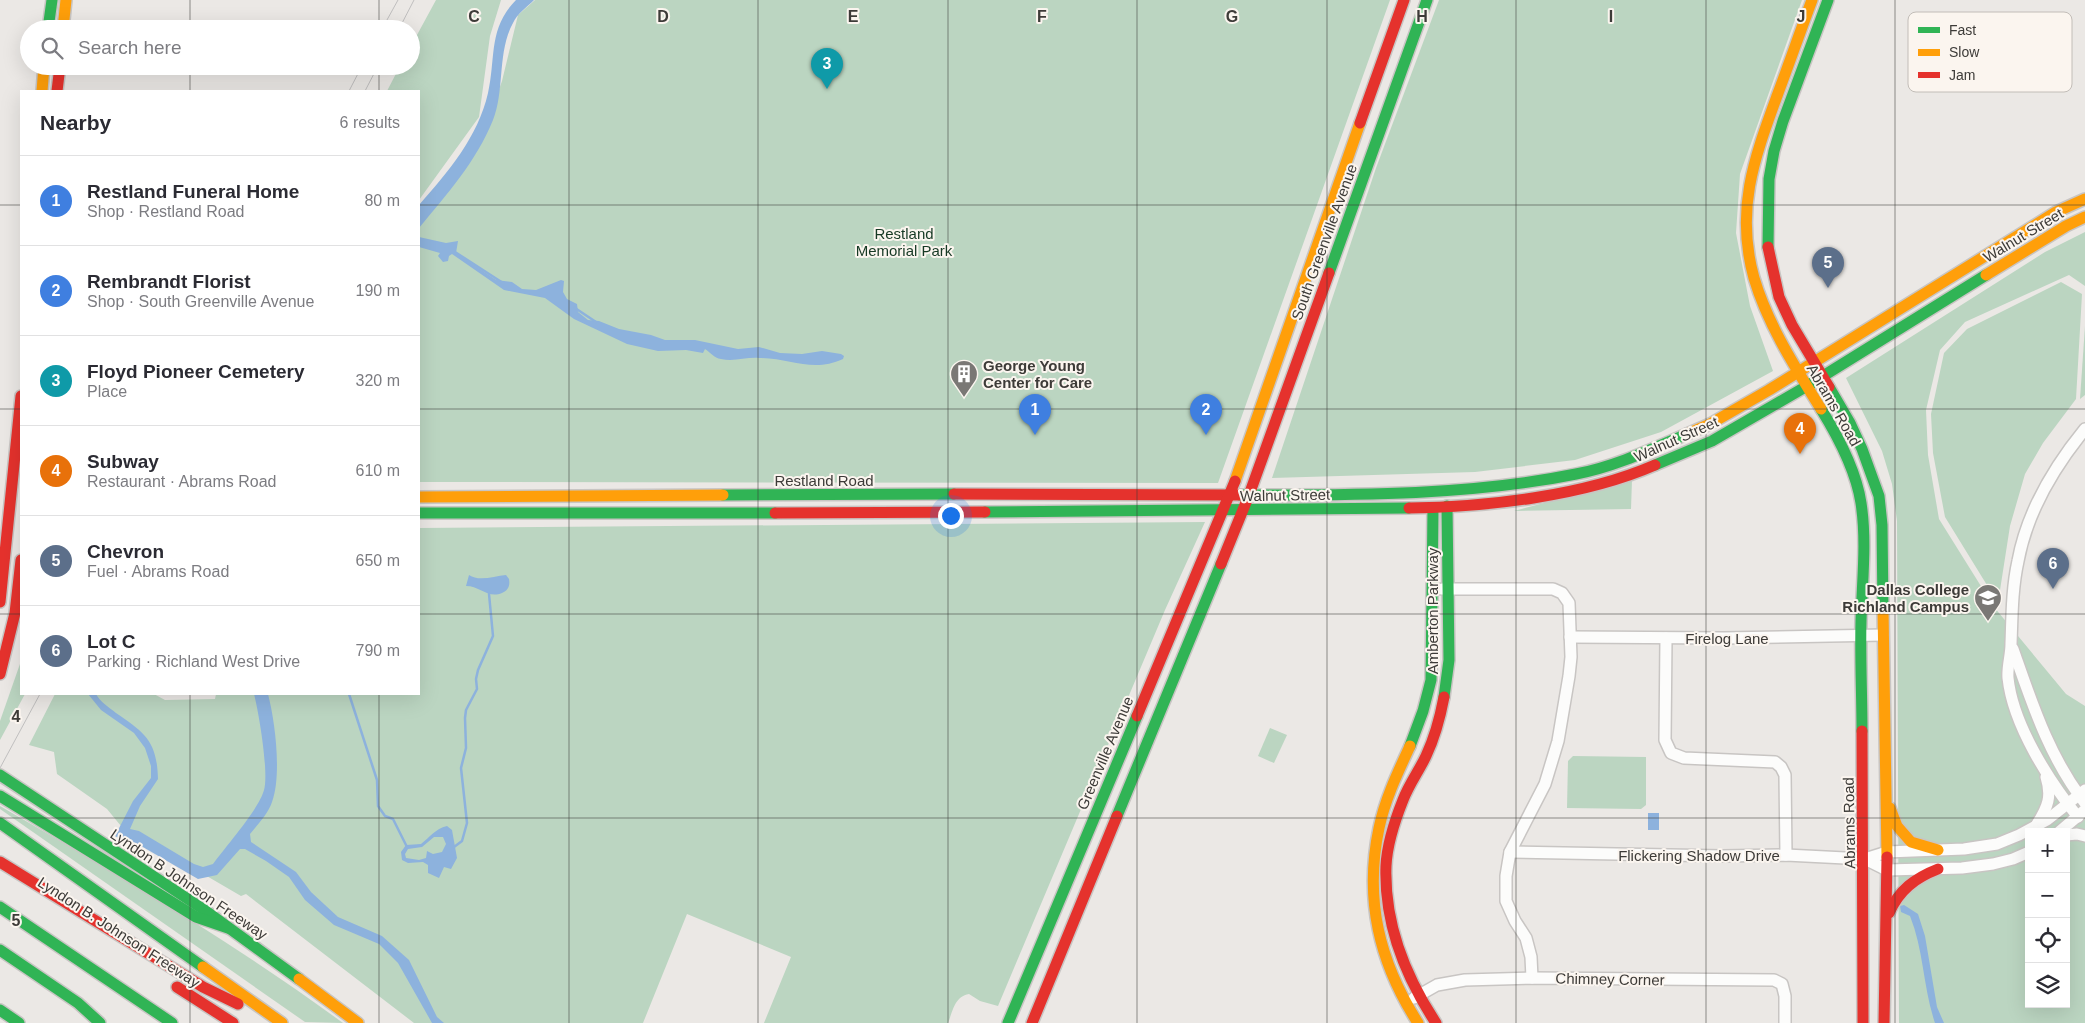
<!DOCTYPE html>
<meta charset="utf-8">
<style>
body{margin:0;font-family:Helvetica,sans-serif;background:#f7f7f7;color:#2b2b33}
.controls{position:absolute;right:15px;bottom:15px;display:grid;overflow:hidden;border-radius:0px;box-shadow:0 5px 20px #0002}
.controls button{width:45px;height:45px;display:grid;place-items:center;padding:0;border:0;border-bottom:1px solid #e1e1e2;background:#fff;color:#2b2b33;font:25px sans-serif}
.you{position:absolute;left:950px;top:515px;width:18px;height:18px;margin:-12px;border:4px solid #fff;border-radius:50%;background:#1a73e8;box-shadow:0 0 0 8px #1a73e833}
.badge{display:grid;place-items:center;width:32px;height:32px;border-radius:50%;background:#2563eb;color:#fff;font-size:16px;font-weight:700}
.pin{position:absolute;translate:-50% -41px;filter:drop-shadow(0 1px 2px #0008)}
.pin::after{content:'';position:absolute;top:26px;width:18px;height:15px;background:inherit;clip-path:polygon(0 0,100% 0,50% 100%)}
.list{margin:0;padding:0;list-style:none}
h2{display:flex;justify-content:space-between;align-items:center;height:65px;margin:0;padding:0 20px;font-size:21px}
h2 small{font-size:16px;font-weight:400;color:#7c7c81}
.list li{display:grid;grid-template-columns:32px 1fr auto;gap:15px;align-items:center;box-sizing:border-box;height:90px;padding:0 20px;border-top:1px solid #e1e1e2}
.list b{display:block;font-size:19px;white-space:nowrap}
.list p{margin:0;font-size:16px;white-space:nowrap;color:#7c7c81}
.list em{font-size:16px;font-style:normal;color:#7c7c81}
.icon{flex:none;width:28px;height:28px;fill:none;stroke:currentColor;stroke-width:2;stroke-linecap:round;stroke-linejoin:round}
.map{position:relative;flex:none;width:2085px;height:1023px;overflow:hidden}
.search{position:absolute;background:#fff;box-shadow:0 5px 20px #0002;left:20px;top:20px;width:400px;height:55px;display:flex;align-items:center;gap:12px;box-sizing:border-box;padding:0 18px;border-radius:28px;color:#7c7c81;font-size:19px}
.panel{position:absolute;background:#fff;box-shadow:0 5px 20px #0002;left:20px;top:90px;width:400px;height:605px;border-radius:0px}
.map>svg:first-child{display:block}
.green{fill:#bbd5c1;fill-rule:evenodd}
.water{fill:#8db2dd;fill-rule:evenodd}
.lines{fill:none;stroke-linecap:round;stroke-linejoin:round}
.stream{stroke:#8db2dd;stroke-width:2.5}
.street-casing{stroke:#c8c5c3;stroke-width:14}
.fast-casing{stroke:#c8c5c3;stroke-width:14}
.slow-casing{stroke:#c8c5c3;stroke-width:14}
.jam-casing{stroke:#c8c5c3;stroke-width:14}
.street{stroke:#fcfcfb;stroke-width:11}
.fast{stroke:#30b455;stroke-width:11}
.slow{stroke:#ff9f0a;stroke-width:11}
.jam{stroke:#e5322d;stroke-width:11}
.tram{stroke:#c0bfbf;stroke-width:1}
.grid{fill:none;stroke:#3d3b38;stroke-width:1;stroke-opacity:0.55}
.labels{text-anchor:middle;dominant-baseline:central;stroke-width:4;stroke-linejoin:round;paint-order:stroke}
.park-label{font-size:15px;fill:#163924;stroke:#fbf5ef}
.street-label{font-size:15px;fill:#3d3b38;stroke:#fbf5ef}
.poi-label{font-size:15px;font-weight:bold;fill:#3d3b38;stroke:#fbf5ef;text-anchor:start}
.key{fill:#fbf5ef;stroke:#c2bdb8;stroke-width:1}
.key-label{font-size:14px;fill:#3d3b38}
.grid-label{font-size:16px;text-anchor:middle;font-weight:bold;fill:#3d3b38;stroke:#fbf5ef;stroke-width:4;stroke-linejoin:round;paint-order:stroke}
</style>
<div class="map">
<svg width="2085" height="1023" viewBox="0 0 2085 1023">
<rect width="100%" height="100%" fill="#ebe8e5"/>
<g class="green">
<polygon points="436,0 501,0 490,36 479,117 419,200 419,91 387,91 400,66 411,66 411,46"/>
<polygon points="535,0 1390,0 1218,483 419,482 419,223 484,133 502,81 518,15"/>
<polygon points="1439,0 1802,0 1740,174 1736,233 1750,306 1773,371 1661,432 1575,460 1475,472 1272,478 1376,168"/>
<path d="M2085 232V286L2069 275 1965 322 1940 350 1926 410 1928 455 1939 519 1994 607 2066 694 2085 706V1023H1899L1897 521 1892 484 1882 451 1846 378 2045 252ZM2029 832H2066V1004H2029Z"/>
<polygon points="2061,282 2082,294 2076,399 2043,443 2025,474 2010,526 1998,603 1945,517 1933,453 1931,414 1944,353 1967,329"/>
<polygon points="2085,326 2085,395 2080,399"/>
<polygon points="1632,480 1631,509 1514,511"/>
<path d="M1205 522 1165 610 998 1006 980 1001 969 994C954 997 953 1011 948 1023H764L791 957 687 914 643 1023H414L246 894 241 896 121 826 107 809 57 774 54 752 29 745 55 694H154L165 700 215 699 216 694H419V528Z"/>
<polygon points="21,661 21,694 25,694 0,740 0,721"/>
<polygon points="1270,728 1287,735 1274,763 1258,756"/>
<polygon points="1573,756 1646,757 1646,805 1641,809 1567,808 1568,761"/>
<path d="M0 806C117 874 234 943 343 1023L305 1022 0 809Z"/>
</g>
<g class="water">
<path d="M516 0H534C527 7 517 14 513 23 497 52 505 90 493 120 476 162 447 194 419 228V205C448 172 478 137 488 93 496 58 488 28 516 0Z"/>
<path d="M419 237 446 243 458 241 456 253 496 280 512 282 522 289 536 290 561 280 564 281 563 292 567 299 577 304 578 312 588 320 599 321 619 329 651 335 665 340H695L738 349 759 347 780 353 802 354 822 351 841 354 844 356 843 359C813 373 790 358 759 358 746 357 734 362 721 359 714 358 710 352 705 349L703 353 686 350 658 351 627 344 574 319 545 298 504 290 452 254 449 256 448 261 443 262 438 256 440 253 419 247Z"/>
<path d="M469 575C479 582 494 576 506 575L509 579C510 585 509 590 502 593 488 599 480 586 466 586Z"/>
<path d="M88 694H96C100 702 109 707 116 713 145 733 157 741 158 779L140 806 130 829 139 831 194 864 203 867 213 864C226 846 259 809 264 790 269 773 259 713 254 694H268C275 721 282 775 272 802 268 814 258 824 250 834L251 842 296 872 311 892 338 917 382 936 409 960 437 1017 444 1023H432L398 963 379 944 334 925 305 900 289 877 266 861 245 849H240L217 875 198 879 136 843 130 841 125 842 115 836 133 801 151 778V766L145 748 134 733 101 710Z"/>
<rect x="1648" y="813" width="11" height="17"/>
<path d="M447 826 452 830 457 858 451 869 444 867 439 878 428 873V865L423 862 408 863 402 860 401 852 406 845 421 844C430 837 435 829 447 826ZM434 837H443L446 844 442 852 433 854 427 851 426 858 419 860 406 858 405 854 408 849 422 847Z"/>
<path d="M1904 905 1918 914 1925 936 1937 1007 1944 1023H1935C1923 988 1924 951 1910 916L1901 912 1900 906Z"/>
</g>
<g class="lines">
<g class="stream">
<polyline points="455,252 503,283"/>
<polyline points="575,308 596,322"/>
<polyline points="349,694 377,780 378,806 385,816 393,819 406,845"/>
<polyline points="454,847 462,841 467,823 461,768 466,748 465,718 466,710 477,689 476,679 478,670 493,636 489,594"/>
</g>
<defs>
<g id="street">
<polyline points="1442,589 1553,589 1562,593 1569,603 1571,657 1569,676 1558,741 1545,784 1510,852 1506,876 1506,901 1515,921 1526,938 1531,957 1532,978"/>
<polyline points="1570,637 1724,638 1883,635"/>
<polyline points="1666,638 1665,740 1671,753 1684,758 1775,762 1781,767 1785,775 1786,855"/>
<path d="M2013 649C2032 703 2049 757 2085 803"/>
<path d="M2078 817C2049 781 2013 725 2008 678 2007 667 2011 655 2011 644 2012 616 2012 588 2018 561 2027 512 2054 467 2085 429"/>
<path d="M2037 824C2048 807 2052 796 2046 777"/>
<polyline points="2059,832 2085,810"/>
<polyline points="2066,835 2077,834 2085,836"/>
<polyline points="1510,852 1723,856 1786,855 1865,859 1887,852 1964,849 1997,844 2019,835 2047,820 2085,790"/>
<polyline points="1865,859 1887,870 1962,868 1993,864 2013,859 2029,852"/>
<polyline points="1414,998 1437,985 1465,980 1532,978 1774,980 1782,984 1785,996 1785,1023"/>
</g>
<g id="fast">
<polyline points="48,29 52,0"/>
<polyline points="1768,247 1769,179 1774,151 1783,121 1828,0"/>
<polyline points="1329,273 1427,0"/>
<polyline points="1829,387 1850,423 1862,449 1879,496 1882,525 1883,609"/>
<path d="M1821 409C1839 438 1856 470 1861 503 1867 542 1862 582 1861 621 1860 658 1862 695 1862 731"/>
<polyline points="1655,465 1712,441 1807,386 1986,275"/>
<polyline points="723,495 954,494"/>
<path d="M1240 495C1350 495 1468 496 1576 474 1614 467 1652 449 1687 434"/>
<polyline points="985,512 1409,508"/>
<polyline points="419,513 775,513"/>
<polyline points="1444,697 1449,660 1447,506"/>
<polyline points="1410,746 1423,711 1431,680 1433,508"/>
<polyline points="0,775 203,909 299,979"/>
<polyline points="0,796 196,917 228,928"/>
<polyline points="1117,816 1221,564"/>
<polyline points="0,823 203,967"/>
<polyline points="0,907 172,1023"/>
<polyline points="0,950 78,1003 100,1023"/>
<polyline points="0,1010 19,1023"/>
<polyline points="1008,1023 1137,716"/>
</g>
<g id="slow">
<path d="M1812 0C1800 32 1789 64 1777 96 1754 159 1735 210 1754 278 1768 325 1795 367 1821 409"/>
<polyline points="63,29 66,0"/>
<polyline points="42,91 44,66"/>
<polyline points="1986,275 2066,226 2085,217"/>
<polyline points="1687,434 1710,424 1769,390 2056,212 2085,199"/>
<polyline points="1235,481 1360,123"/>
<polyline points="419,497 723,495"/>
<polyline points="1883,609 1887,857"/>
<path d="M1410 746C1398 772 1385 799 1379 828 1364 899 1379 962 1418 1023"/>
<polyline points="1890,808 1897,826 1911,842 1938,850"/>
<polyline points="203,967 282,1023"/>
<polyline points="299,979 358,1023"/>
</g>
<g id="jam">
<polyline points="57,91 60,66"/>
<polyline points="1360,123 1404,0"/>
<polyline points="1768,247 1779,297 1792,325 1829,387"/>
<polyline points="954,494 1240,495"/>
<path d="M1409 508C1487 507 1584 496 1655 465"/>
<polyline points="775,513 985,512"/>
<polyline points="1221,564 1249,495 1329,273"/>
<polyline points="0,602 21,396"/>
<polyline points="0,674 15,613 21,560"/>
<polyline points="1137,716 1235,481"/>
<polyline points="1862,731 1863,1023"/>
<polyline points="0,862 203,987 238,1004"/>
<path d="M1889 913C1899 890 1915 878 1938 869"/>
<polyline points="177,987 233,1023"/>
<polyline points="1032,1023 1117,816"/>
<path d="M1436 1023C1405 976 1384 923 1386 866 1387 844 1395 820 1403 800 1409 784 1419 771 1426 756 1435 737 1440 718 1444 697"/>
<polyline points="1884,1023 1887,857"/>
</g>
</defs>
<use href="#street" class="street-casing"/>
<use href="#fast" class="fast-casing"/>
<use href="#slow" class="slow-casing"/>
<use href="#jam" class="jam-casing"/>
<use href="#street" class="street"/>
<use href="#fast" class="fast"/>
<use href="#slow" class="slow"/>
<use href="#jam" class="jam"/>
<g class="tram">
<polyline points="382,29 398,0"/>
<polyline points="399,29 414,0"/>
<polyline points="349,91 362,66"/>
<polyline points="365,91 378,66"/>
<polyline points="0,768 40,694"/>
</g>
</g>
<path class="grid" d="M190 0V29M379 0V29M569 0V1023M758 0V1023M948 0V1023M1137 0V1023M1327 0V1023M1516 0V1023M1706 0V1023M1895 0V1023M190 66V91M379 66V91M0 205H21M419 205H2085M0 409H21M419 409H2085M0 614H21M419 614H2085M190 694V1023M379 694V1023M0 818H2085"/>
<defs>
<symbol id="building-pin" viewBox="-11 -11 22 30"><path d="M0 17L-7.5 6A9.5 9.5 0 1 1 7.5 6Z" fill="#7a7875" stroke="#fbf5ef"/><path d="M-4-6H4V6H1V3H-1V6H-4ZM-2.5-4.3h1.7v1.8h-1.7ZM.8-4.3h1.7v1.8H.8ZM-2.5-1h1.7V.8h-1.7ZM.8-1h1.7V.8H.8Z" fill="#fff"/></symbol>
<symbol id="university-pin" viewBox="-11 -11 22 30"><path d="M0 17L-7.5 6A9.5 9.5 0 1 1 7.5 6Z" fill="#7a7875" stroke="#fbf5ef"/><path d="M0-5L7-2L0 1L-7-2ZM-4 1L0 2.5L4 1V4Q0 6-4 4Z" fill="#fff"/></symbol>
</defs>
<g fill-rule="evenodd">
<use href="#building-pin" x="948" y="358" width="32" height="43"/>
<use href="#university-pin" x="1972" y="582" width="32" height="43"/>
</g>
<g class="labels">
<g class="park-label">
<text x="904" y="233">Restland<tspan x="904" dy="17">Memorial Park</tspan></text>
</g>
<g class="street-label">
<text transform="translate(2023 235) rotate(-31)">Walnut Street</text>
<text transform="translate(1324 242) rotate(-70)">South Greenville Avenue</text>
<text transform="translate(1834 405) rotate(60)">Abrams Road</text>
<text transform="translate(1676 439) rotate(-24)">Walnut Street</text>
<text x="824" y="480">Restland Road</text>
<text transform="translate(1285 495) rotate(-1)">Walnut Street</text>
<text transform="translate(1432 611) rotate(-90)">Amberton Parkway</text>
<text x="1727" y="638">Firelog Lane</text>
<text transform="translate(1105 753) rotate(-67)">Greenville Avenue</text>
<text transform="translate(1849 823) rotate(-91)">Abrams Road</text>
<text x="1699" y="855">Flickering Shadow Drive</text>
<text transform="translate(189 884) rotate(34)">Lyndon B Johnson Freeway</text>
<text transform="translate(119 932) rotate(33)">Lyndon B. Johnson Freeway</text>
<text transform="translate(1610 979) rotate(1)">Chimney Corner</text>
</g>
<g class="poi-label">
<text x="983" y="365">George Young<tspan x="983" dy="17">Center for Care</tspan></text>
<text x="1969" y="589" text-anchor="end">Dallas College<tspan x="1969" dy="17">Richland Campus</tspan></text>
</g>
</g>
<rect x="1908" y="12" width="164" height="80" rx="8" class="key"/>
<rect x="1918" y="27" width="22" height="6" fill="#30b455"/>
<rect x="1918" y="49" width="22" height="7" fill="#ff9f0a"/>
<rect x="1918" y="72" width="22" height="6" fill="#e5322d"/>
<g class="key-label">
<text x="1949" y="35">Fast</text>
<text x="1949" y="57">Slow</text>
<text x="1949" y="80">Jam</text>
</g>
<g class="grid-label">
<text x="474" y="22">C</text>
<text x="663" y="22">D</text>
<text x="853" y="22">E</text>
<text x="1042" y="22">F</text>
<text x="1232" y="22">G</text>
<text x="1422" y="22">H</text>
<text x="1611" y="22">I</text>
<text x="1801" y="22">J</text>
<text x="16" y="722">4</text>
<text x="16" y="926">5</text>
</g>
</svg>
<div class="controls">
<button>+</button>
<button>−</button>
<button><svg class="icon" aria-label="locate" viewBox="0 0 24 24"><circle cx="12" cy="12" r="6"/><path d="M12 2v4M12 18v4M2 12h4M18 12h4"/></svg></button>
<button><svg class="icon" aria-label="layers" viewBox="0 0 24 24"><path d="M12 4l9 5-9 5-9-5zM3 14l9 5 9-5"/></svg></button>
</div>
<div class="you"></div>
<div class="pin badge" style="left:1035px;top:435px;background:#3f7fe0">1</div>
<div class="pin badge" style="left:1206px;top:435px;background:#3f7fe0">2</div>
<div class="pin badge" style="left:827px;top:89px;background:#0f9aa8">3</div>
<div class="pin badge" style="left:1800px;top:454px;background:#e8710a">4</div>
<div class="pin badge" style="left:1828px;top:288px;background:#5c6f8a">5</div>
<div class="pin badge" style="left:2053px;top:589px;background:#5c6f8a">6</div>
<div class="search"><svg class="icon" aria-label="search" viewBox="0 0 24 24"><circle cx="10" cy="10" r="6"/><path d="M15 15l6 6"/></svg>Search here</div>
<section class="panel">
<h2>Nearby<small>6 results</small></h2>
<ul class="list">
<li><span class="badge" style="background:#3f7fe0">1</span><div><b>Restland Funeral Home</b><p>Shop · Restland Road</p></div><em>80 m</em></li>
<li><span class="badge" style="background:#3f7fe0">2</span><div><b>Rembrandt Florist</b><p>Shop · South Greenville Avenue</p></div><em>190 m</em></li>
<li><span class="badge" style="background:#0f9aa8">3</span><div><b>Floyd Pioneer Cemetery</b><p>Place</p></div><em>320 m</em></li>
<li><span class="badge" style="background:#e8710a">4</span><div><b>Subway</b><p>Restaurant · Abrams Road</p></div><em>610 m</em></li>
<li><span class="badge" style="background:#5c6f8a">5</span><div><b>Chevron</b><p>Fuel · Abrams Road</p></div><em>650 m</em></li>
<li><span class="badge" style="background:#5c6f8a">6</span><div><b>Lot C</b><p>Parking · Richland West Drive</p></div><em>790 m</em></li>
</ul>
</section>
</div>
